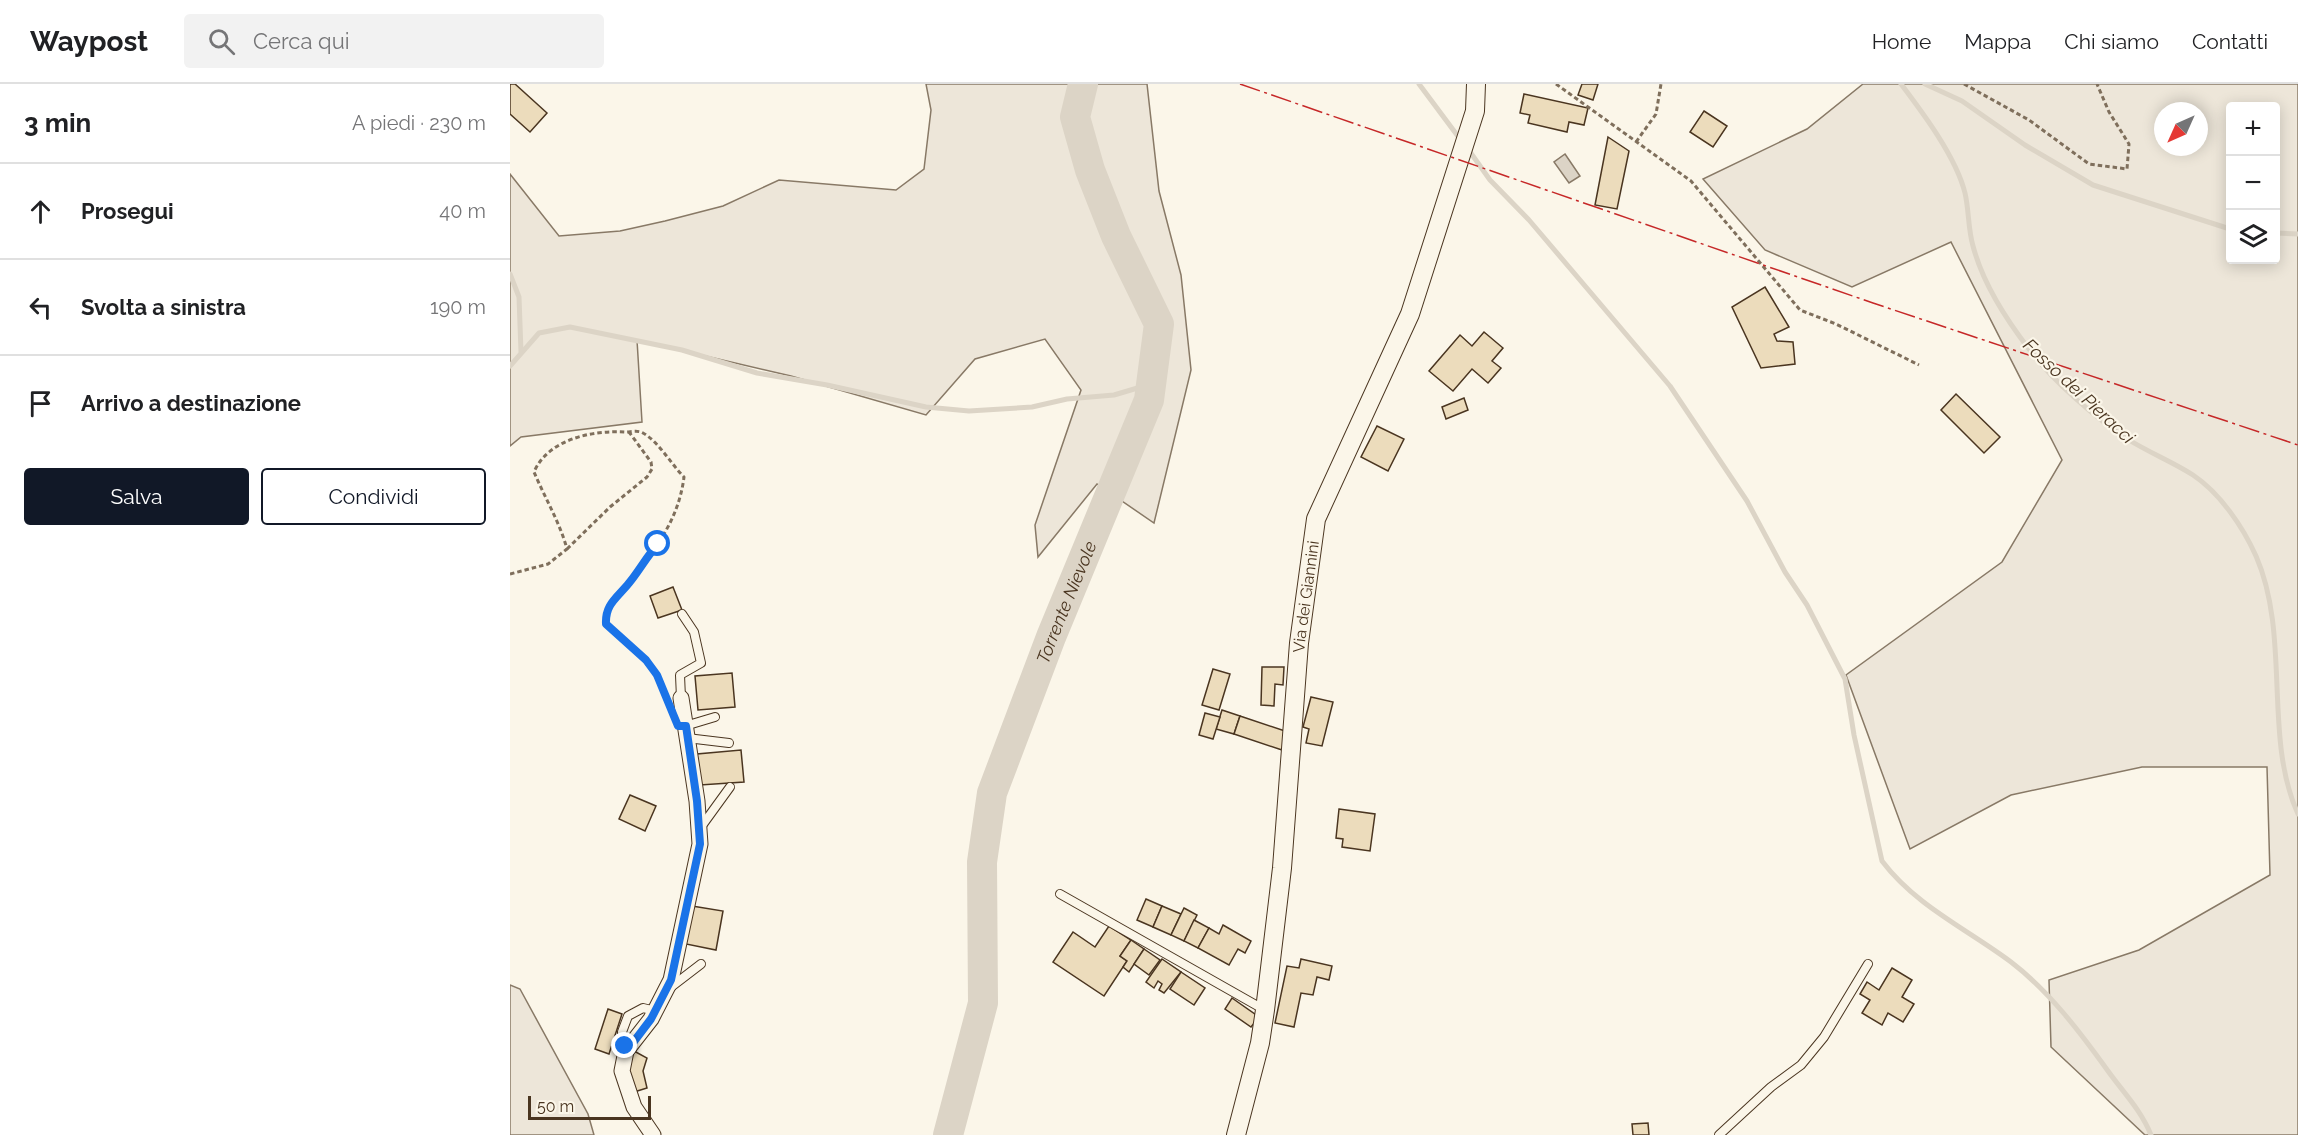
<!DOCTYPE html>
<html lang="it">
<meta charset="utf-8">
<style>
body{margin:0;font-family:Raleway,sans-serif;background:#f2f2f2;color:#202124}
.controls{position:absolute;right:18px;top:18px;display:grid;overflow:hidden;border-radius:6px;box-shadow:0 3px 15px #0003}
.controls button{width:54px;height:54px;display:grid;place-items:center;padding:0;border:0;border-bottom:2px solid #e0e0e0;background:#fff;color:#202124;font:30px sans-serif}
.compass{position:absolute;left:1644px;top:18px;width:54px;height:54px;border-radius:50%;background:#fff;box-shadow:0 3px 15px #0003;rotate:225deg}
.scale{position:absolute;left:18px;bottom:15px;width:123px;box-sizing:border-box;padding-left:6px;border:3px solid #4a3520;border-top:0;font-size:16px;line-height:21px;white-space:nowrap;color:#4a3520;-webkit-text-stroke:4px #fbf6e9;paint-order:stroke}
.stop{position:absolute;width:18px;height:18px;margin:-14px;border:4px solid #1a73e8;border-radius:50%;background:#fff}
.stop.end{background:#1a73e8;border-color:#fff;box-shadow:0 2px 6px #0008}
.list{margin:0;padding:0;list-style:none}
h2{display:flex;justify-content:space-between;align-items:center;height:78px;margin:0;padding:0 24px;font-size:26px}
h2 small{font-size:20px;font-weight:400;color:#757577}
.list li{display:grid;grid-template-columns:39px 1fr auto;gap:18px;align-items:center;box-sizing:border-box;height:96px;padding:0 24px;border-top:2px solid #e0e0e0}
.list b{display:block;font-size:22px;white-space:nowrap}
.list em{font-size:20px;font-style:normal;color:#757577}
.actions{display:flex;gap:12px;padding:18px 24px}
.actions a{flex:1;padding:14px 0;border:2px solid #111827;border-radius:6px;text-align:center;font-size:21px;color:#111827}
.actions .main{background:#111827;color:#fff}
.icon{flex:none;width:33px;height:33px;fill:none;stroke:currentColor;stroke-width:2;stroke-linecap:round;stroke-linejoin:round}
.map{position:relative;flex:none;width:1788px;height:1051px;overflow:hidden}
header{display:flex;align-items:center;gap:36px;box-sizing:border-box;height:84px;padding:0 30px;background:#fff;border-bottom:2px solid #e0e0e0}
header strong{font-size:28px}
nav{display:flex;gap:33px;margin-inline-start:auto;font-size:21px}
.search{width:420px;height:54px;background:#f2f2f2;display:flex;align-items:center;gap:15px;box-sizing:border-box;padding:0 21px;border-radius:6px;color:#757577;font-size:22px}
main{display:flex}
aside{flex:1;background:#fff}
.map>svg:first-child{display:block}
.green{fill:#ede6d9;stroke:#887966;stroke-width:1.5;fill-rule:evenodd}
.water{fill:#dcd4c6;stroke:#887966;stroke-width:1.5}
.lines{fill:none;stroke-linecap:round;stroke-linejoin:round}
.stream{stroke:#dcd4c6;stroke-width:5}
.river{stroke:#dcd4c6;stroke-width:30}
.building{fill:#ecdcbc;stroke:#4a3520;stroke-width:1.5}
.service-casing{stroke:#4a3520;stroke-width:10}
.minor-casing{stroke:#4a3520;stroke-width:17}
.tertiary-casing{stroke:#4a3520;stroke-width:20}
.path{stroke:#7f6f5c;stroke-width:3;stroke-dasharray:4.5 3;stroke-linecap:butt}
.service{stroke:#fbf6e9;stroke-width:8}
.minor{stroke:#fbf6e9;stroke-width:15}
.tertiary{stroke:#fbf6e9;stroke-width:18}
.power{stroke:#c62828;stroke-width:1.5;stroke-dasharray:21 4.5 3 4.5;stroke-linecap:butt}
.route{stroke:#1a73e8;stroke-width:8}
.labels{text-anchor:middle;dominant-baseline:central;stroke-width:4.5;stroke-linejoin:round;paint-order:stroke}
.street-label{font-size:16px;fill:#4a3520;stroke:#fbf6e9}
.water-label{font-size:18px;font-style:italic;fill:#4a3520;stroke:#fbf6e9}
</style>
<header>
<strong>Waypost</strong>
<div class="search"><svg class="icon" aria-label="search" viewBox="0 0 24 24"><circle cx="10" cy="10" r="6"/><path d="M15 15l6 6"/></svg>Cerca qui</div>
<nav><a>Home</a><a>Mappa</a><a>Chi siamo</a><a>Contatti</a></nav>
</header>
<main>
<aside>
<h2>3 min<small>A piedi · 230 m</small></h2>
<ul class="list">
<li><svg class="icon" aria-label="ahead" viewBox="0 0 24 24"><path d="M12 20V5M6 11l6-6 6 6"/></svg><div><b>Prosegui</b></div><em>40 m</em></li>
<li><svg class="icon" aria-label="left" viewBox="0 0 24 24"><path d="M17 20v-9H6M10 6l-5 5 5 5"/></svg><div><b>Svolta a sinistra</b></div><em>190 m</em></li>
<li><svg class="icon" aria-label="arrive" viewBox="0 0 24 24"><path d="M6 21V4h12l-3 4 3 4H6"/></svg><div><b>Arrivo a destinazione</b></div></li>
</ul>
<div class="actions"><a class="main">Salva</a><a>Condividi</a></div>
</aside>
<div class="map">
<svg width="1788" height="1051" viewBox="0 0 1788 1051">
<rect width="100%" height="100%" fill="#fbf6e9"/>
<g class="green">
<polygon points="416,0 637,0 649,107 671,191 681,286 644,439 587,400 528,473 525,441 571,306 535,255 465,275 416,331 281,292 127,256 132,338 11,353 0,362 0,90 49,152 110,147 155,137 213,122 269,96 386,106 414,85 421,26"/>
<path d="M1353 0H1788V1051H1635L1541 963 1539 896 1629 866 1760 791 1757 683H1632L1501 711 1400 765 1336 591 1492 478 1552 376 1441 158 1342 203 1255 166 1193 95 1297 45ZM1766 22V176H1720V22ZM1653 27H1689V63H1653Z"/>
<polygon points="0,901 10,905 78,1030 84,1051 0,1051"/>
</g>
<polygon class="water" points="1055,70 1070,92 1059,99 1044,78"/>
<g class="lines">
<g class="stream">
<polyline points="909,0 950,55"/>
<path d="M1391 0C1413 29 1446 73 1455 109 1459 126 1458 145 1463 162 1473 200 1495 234 1519 265 1542 296 1586 335 1619 356 1640 369 1663 378 1683 391 1710 409 1733 443 1746 472 1781 552 1753 654 1788 730"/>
<polyline points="1415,0 1452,17 1515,61 1583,101 1720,145"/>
<path d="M958 65 980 96 1019 136 1160 302 1237 417 1275 488 1297 521 1335 595 1344 651 1372 777C1406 822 1457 845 1501 878 1539 907 1570 948 1598 987 1613 1008 1631 1026 1641 1051"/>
<polyline points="1766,149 1788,150"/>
<polyline points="0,190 9,213 11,268"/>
<polyline points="0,282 29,249 60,243 172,266 247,289 317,301 416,323 459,327 522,323 557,315 604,311 641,300"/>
</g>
<path class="river" id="s1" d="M438 1051 473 919 472 778 482 709 541 553 639 316 649 240 606 152 580 86 565 33 573 0"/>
</g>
<g class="building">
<polygon points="0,0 5,0 37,29 20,48 0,30"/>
<polygon points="1072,0 1088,0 1083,16 1068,11"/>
<polygon points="1014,10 1078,24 1074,41 1059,38 1057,48 1018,39 1020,31 1010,29"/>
<polygon points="1194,27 1217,42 1203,63 1180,48"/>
<polygon points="1098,53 1119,67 1107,125 1085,121"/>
<polygon points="1255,203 1279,243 1264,250 1267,257 1283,258 1285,280 1251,284 1222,223"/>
<polygon points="974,248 993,264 982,277 991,284 978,299 962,285 943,307 919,287 950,251 962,262"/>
<polygon points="1446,310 1490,353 1474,369 1431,326"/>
<polygon points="954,314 958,326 936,335 932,323"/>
<polygon points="867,342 894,355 878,387 851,373"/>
<polygon points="163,503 172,526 148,534 140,512"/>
<polygon points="752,583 774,583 773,601 765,600 764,622 751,621"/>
<polygon points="703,585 720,590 709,626 692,621"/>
<polygon points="222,589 225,623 188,626 185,592"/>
<polygon points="801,613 823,618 812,662 796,659 799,645 793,643"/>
<polygon points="712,626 730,632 724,650 706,645"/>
<polygon points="695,629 710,633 703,655 689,651"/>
<polygon points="730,632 778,648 772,666 724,650"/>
<polygon points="231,666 234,698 190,701 187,670"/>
<polygon points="120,711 146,722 135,747 109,735"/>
<polygon points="829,725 865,730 860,767 832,763 833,755 826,754"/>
<polygon points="636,815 652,822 643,843 627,836"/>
<polygon points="182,822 213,827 206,866 176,860"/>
<polygon points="652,822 671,830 661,851 643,843"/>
<polygon points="674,824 687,831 674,857 661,851"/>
<polygon points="684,836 699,844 688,864 674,857"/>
<polygon points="713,841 741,857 735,869 728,865 719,881 688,864 699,844 709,850"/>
<polygon points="599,842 621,856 610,872 617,877 594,912 543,878 563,848 585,863"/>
<polygon points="621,856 634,865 619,888 613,883 617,877 610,872"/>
<polygon points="634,865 650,876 639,891 624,880"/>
<polygon points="652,875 671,888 654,909 649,906 652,900 648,897 644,904 636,898"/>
<polygon points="791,875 822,882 819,896 807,893 803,911 791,909 784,943 765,939 777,882 789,884"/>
<polygon points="1382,884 1402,896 1392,913 1404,920 1393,938 1378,929 1372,941 1352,929 1360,916 1350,910 1357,898 1369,906"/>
<polygon points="671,888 695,904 684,921 660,905"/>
<polygon points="722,914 749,933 741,943 715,925"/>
<polygon points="98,925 112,930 99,970 85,965"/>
<polygon points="124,967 137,974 133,987 137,1004 124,1008 116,988"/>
<polygon points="1138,1039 1139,1051 1123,1051 1122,1040"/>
</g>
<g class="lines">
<defs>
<g id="service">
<polyline points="171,614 170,591 191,579 184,548 172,530"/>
<polyline points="175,642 205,633"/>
<polyline points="177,654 219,659"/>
<polyline points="191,743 220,703"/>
<polyline points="550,810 753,925"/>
<polyline points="161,903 191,880"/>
<polyline points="119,964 113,960 112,948 118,932 133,924 146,927"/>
<polyline points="1209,1051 1261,1003 1291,981 1314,953 1358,880"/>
</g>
<polyline id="minor" points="143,1051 124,1023 112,987 116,967 141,935 161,896 190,760 187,717 171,614"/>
<g id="tertiary">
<path id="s2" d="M726 1051 750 959 755 926 772 784 789 559 806 435 900 230 965 27 966 0"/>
</g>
</defs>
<use href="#service" class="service-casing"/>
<use href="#minor" class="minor-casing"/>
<use href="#tertiary" class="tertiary-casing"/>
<g class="path">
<polyline points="1046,0 1181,97 1290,226 1326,240 1409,281"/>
<polyline points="1454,0 1519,36 1579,80 1617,85 1619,60 1599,28 1587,0"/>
<polyline points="1126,58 1146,30 1151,0"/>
<polyline points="57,465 100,423 137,393 142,385 141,378 119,348"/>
<path d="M0 490 38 480 57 465C50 439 35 414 24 388 38 355 83 346 115 348 121 348 128 346 133 349 150 359 160 379 174 393 171 417 162 439 148 459 140 471 130 484 121 497 110 513 95 518 96 540 122 567 139 574 155 611"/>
</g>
<use href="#service" class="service"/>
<use href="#minor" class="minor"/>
<use href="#tertiary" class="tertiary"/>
<polyline class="power" points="730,0 1363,219 1788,361"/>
</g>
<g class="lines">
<path class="route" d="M115 962 119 964 141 935 161 896 190 760 187 717 176 642H168L147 591 136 576 96 540C95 520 107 514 119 499 129 487 137 472 148 460"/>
</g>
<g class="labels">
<g class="street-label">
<text stroke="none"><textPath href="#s2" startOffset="544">Via dei Giannini</textPath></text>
</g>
<g class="water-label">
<text transform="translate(1569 307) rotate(43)">Fosso dei Pieracci</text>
<text stroke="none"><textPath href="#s1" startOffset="552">Torrente Nievole</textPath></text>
</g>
</g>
</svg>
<div class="controls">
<button>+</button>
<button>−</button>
<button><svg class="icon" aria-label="layers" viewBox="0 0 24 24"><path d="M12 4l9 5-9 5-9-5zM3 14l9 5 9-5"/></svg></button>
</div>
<svg class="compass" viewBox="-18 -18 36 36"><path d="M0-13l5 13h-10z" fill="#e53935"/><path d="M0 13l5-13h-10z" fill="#757577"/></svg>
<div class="scale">50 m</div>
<div class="stop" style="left:148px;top:460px"></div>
<div class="stop end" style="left:115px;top:962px"></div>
</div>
</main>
